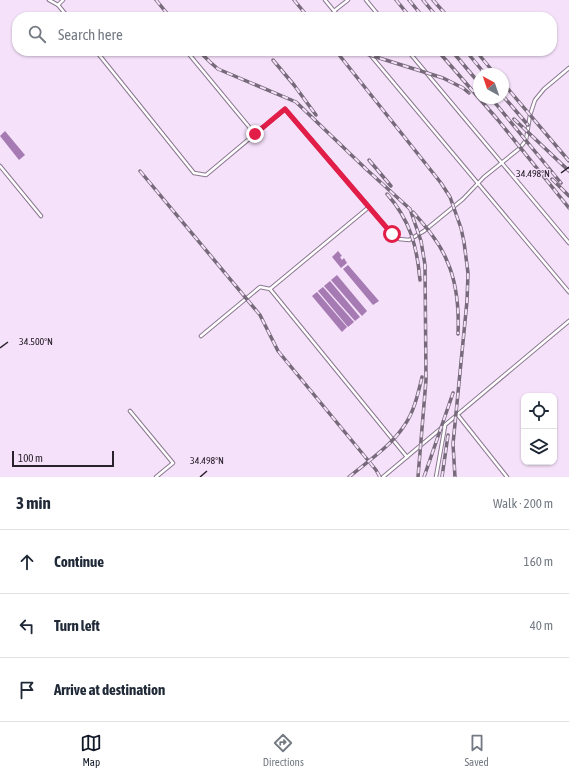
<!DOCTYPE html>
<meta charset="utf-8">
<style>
body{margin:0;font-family:"Asap Condensed",sans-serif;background:#f6f6f7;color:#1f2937}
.controls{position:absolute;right:12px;bottom:12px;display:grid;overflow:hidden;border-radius:8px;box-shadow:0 1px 3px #0004}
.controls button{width:36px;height:36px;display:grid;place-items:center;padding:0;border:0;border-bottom:1px solid #e0e1e3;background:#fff;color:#1f2937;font:20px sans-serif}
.compass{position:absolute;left:473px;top:68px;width:36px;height:36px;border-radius:50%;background:#fff;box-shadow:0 1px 3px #0004;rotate:320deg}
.scale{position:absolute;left:12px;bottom:10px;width:102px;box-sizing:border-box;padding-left:4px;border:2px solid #29212b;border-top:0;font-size:11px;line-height:14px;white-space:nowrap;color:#29212b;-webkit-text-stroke:3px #f5e1fa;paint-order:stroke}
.stop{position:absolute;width:12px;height:12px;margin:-9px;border:3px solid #e11d48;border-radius:50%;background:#fff}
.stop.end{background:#e11d48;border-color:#fff;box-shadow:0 1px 4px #0008}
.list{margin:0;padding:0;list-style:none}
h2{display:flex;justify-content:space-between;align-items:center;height:52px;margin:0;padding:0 16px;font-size:17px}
h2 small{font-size:13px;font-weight:400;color:#747a83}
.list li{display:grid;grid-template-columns:26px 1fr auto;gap:12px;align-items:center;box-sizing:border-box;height:64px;padding:0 16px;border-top:1px solid #e0e1e3}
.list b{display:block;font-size:15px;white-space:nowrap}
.list em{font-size:13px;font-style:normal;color:#747a83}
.icon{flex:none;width:22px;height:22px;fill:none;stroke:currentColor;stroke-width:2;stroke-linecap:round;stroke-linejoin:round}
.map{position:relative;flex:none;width:569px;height:477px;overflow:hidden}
.search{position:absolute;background:#fff;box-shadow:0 1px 3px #0004;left:12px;right:12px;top:12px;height:44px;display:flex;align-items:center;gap:10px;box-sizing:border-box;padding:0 14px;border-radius:16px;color:#747a83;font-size:15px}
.sheet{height:244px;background:#fff}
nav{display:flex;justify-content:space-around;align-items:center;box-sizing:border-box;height:56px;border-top:1px solid #e0e1e3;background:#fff;font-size:11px;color:#747a83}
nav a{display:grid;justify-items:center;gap:2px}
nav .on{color:#111827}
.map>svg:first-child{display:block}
.water{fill:#a67ab2}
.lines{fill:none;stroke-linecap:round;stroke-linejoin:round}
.service-casing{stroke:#8b7990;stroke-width:4.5}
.service{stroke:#fff;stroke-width:2.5}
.rail-casing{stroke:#776a7a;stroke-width:3.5}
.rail{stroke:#f5e1fa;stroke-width:2;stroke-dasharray:6;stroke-linecap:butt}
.route{stroke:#e11d48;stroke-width:5}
.ticks{fill:none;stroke:#29212b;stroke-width:1.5}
.ticks-label{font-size:10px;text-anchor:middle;fill:#29212b;stroke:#f5e1fa;stroke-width:3;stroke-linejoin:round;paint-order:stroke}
</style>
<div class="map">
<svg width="569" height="477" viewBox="0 0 569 477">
<rect width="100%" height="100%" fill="#f5e1fa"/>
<g class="water">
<polygon points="5,131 25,155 19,160 0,136"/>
<polygon points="338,251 342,256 340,257 342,260 344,258 347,263 341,268 332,257"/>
<polygon points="348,265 379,301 373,305 343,269"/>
<polygon points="337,275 367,311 362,316 331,280"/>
<polygon points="330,281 360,317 355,321 324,286"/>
<polygon points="323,287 354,322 348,327 318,291"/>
<polygon points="317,292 347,327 342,332 312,296"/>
</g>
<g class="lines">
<defs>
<g id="service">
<polyline points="49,0 58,5"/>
<polyline points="63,0 58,5 68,17"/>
<polyline points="325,0 339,17"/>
<polyline points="366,0 380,17"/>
<polyline points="334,11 348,0"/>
<polyline points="96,51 194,173 206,175 285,109 369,207"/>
<polyline points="183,51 188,53 255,134"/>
<polyline points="367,51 569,292"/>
<polyline points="408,51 569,243"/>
<polyline points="0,166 41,216"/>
<polyline points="201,336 260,287 270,289"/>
<polyline points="130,411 173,463 156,477"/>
<polyline points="457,414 507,477"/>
<polyline points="407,457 270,289 369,207 392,234 399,239 409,240 424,231 463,199 484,177 520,148 526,140 530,115 535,100 544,89 569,68"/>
<polyline points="383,477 569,321"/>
<polyline points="436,477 445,426"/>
</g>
</defs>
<use href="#service" class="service-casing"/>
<use href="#service" class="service"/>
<defs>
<g id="rail">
<polyline points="156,0 170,17"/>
<polyline points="294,0 308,17"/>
<polyline points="396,0 410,17"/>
<polyline points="409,0 423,17"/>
<polyline points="423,0 437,17"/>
<polyline points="433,0 448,17"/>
<polyline points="199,51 210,62 218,69 296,102 366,169 410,209 421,241 425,265 426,380 418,477"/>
<polyline points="336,51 441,183 450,197 461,228 464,242 468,273 467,301 453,444 455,477"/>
<polyline points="357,51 443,78 463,88 469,93"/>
<polyline points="438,51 498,120 569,208"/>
<polyline points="452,51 479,83"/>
<polyline points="466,51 485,74"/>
<polyline points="476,51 495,74"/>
<polyline points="273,60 294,85 316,115"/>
<polyline points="503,83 569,161"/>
<polyline points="503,96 528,125"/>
<polyline points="491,98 561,183"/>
<polyline points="514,119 569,171"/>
<polyline points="369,160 391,186"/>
<polyline points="140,171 260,315 278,351 376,470 380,477"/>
<polyline points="552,179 569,196"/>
<path d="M387 194C410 220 417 246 420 280"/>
<path d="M413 212C426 227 440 243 447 261 457 283 459 310 458 334"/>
<path d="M349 477C367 462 391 446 404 426 414 412 418 394 422 377"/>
<polyline points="424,477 453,393"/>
<polyline points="442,477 448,435"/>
</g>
</defs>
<use href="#rail" class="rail-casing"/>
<use href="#rail" class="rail"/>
</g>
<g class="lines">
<polyline class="route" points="255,134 285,109 392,234"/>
</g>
<path class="ticks" d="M561 173 569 167M0 348 8 342M200 477 207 471"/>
<g class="ticks-label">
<text x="533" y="177">34.498°N</text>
<text x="36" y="345">34.500°N</text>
<text x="207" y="464">34.498°N</text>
</g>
</svg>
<div class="controls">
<button><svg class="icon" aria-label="locate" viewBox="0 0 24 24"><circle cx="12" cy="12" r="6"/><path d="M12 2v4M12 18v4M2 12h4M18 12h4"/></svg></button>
<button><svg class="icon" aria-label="layers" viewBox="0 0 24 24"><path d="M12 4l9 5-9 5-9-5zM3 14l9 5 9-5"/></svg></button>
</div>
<svg class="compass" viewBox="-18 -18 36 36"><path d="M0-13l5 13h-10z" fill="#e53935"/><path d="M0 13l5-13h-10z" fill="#747a83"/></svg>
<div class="scale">100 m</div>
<div class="stop" style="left:392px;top:234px"></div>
<div class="stop end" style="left:255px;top:134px"></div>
<div class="search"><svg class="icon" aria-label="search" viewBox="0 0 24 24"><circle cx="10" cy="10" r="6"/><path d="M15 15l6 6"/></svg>Search here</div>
</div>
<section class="sheet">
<h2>3 min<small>Walk · 200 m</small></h2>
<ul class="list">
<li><svg class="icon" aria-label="ahead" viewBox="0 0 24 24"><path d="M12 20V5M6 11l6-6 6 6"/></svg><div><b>Continue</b></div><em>160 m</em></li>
<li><svg class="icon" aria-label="left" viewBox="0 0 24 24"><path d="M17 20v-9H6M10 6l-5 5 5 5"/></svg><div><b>Turn left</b></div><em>40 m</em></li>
<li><svg class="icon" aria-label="arrive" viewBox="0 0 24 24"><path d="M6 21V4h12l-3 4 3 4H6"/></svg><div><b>Arrive at destination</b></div></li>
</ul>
</section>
<nav>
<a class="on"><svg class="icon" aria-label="map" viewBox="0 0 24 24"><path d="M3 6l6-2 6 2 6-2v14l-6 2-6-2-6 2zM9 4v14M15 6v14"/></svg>Map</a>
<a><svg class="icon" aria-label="directions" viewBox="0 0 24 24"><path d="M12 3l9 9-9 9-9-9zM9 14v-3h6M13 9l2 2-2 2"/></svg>Directions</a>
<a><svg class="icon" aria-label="saved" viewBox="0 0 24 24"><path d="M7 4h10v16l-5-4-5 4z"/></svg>Saved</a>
</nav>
